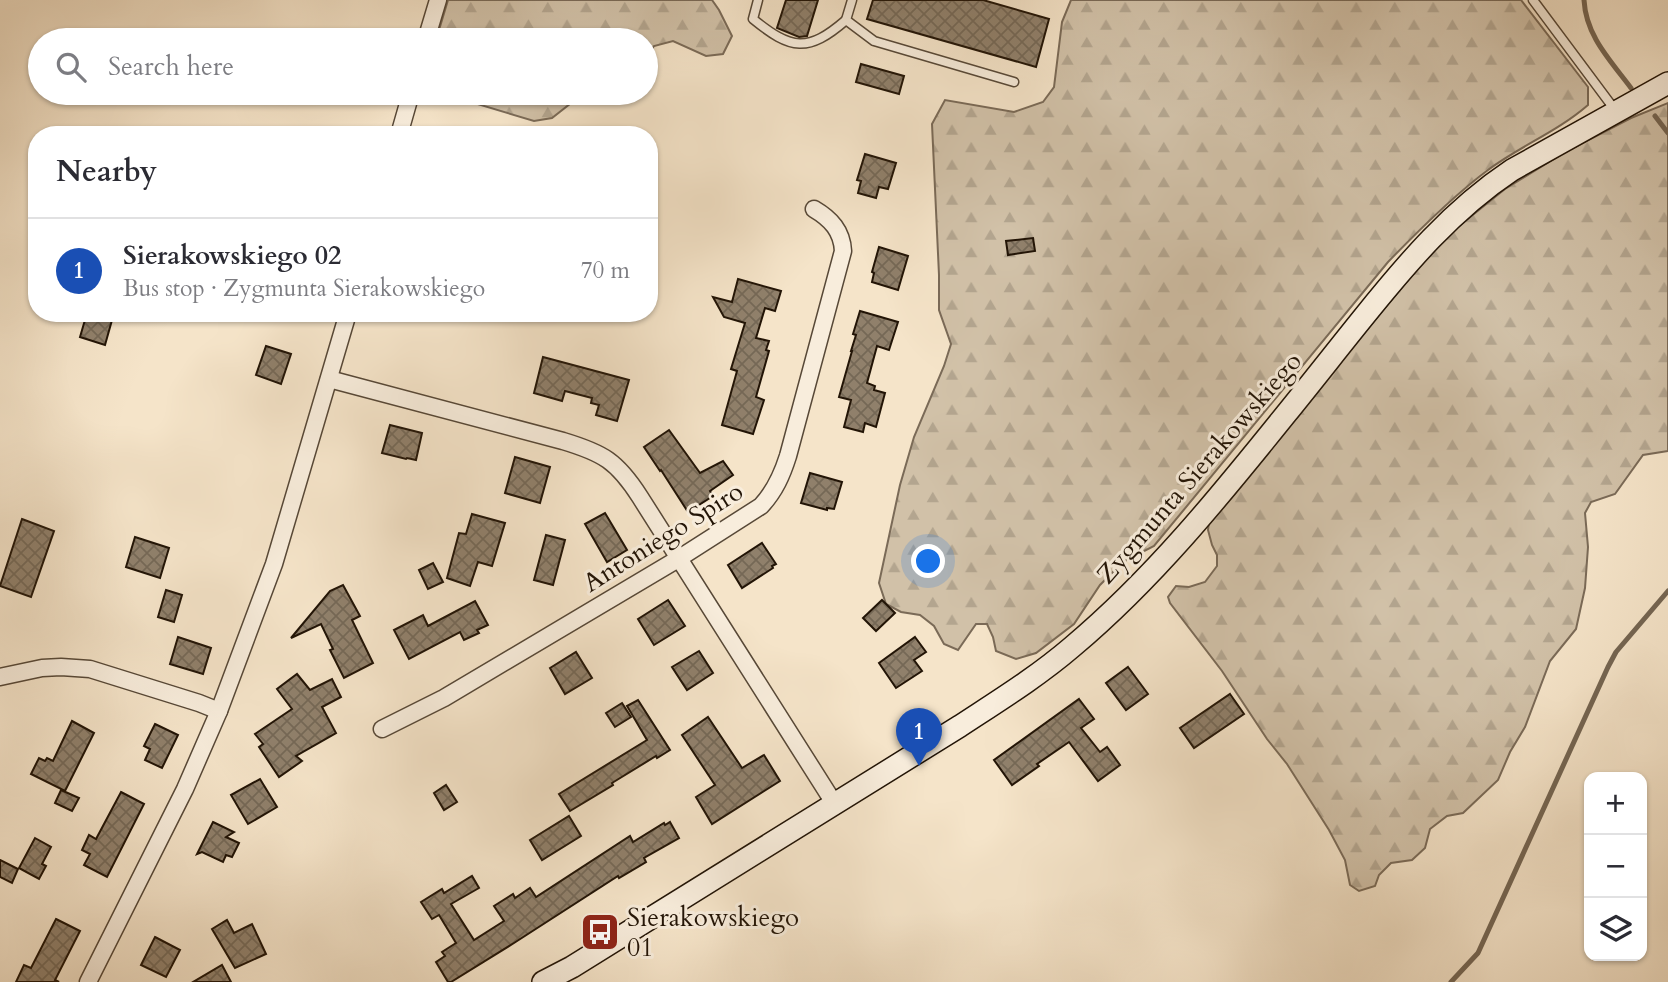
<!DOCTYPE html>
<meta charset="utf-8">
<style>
body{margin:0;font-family:Cardo,serif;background:#f7f7f7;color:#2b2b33}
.controls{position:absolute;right:21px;bottom:21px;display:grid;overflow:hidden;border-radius:14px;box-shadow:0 2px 5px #0004}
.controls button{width:63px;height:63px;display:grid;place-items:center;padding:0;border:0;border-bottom:2px solid #e1e1e2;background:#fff;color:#2b2b33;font:35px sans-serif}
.you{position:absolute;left:929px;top:562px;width:24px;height:24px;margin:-18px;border:5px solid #fff;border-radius:50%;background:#1a73e8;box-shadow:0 0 0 10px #1a73e833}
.badge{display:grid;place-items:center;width:46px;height:46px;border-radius:50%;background:#8f2418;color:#fff;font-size:23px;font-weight:700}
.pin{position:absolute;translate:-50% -58px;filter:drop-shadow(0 2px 4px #0008)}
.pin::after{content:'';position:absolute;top:37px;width:24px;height:21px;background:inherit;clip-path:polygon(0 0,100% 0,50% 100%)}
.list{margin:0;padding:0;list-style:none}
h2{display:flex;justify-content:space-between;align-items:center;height:91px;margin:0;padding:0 28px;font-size:30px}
h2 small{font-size:23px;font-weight:400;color:#7c7c81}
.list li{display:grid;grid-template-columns:46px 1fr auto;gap:21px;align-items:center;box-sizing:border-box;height:105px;padding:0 28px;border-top:2px solid #e1e1e2}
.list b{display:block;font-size:26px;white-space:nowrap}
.list p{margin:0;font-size:23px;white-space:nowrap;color:#7c7c81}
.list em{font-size:23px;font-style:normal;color:#7c7c81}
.icon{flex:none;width:38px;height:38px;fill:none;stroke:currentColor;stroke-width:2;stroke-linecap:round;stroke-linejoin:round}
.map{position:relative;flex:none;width:1668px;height:982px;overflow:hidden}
.search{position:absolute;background:#fff;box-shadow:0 2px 5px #0004;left:28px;top:28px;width:630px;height:77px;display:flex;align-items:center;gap:18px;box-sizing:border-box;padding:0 24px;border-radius:38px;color:#7c7c81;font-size:26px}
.panel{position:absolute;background:#fff;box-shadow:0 2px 5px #0004;left:28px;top:126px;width:630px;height:196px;border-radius:28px}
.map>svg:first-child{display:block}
.forest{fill:url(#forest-firs);stroke:#7a6a57;stroke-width:2}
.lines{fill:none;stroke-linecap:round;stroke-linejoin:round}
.stream{stroke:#756653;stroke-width:5}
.building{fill:url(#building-cross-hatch);stroke:#221406;stroke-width:2}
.lane-casing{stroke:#574837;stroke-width:11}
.street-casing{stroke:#574837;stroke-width:19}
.secondary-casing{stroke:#221406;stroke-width:24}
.lane{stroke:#f8eddc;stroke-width:8}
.street{stroke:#f8eddc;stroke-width:16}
.secondary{stroke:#f8eddc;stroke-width:21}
.labels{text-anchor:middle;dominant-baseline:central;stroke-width:6;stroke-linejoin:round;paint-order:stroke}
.street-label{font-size:26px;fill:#221406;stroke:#f8eddc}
.poi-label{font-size:26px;fill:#221406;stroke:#f8eddc;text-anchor:start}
</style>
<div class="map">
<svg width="1668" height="982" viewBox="0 0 1668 982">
<defs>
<pattern id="forest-firs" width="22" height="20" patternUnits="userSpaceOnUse" patternTransform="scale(1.75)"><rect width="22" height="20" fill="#d1c1a8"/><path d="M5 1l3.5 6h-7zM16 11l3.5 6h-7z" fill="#b3a58f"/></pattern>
<pattern id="building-cross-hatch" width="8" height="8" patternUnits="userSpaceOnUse" patternTransform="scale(1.75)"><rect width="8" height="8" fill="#90806b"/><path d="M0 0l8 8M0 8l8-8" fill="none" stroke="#756856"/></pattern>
</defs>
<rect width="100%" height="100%" fill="#f5e4c9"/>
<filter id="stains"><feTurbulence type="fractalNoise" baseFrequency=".00286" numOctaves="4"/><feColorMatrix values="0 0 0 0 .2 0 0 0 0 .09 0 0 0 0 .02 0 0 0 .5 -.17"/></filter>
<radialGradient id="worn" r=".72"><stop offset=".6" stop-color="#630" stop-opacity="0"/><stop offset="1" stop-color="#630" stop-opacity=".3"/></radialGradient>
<g class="forest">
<polygon points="448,0 712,0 719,10 732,36 723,54 706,56 673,41 654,46 646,58 646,40 436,40"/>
<path d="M1071 0H1521L1588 87V105C1557 132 1520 146 1488 170 1453 196 1418 231 1388 262L1154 546 1123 562 1100 585 1074 624 1036 653 1016 659 996 651 993 637 987 624H976L958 650 944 644 934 626 920 615 901 612 886 604 879 583 900 485 914 437 944 366 951 344 939 310V275L932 124 945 100 1014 112 1043 102 1054 87 1062 22Z"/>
<polygon points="441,93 601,93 575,100 552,118 534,121"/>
<polygon points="1668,103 1668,451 1643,455 1615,494 1591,502 1585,513 1588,547 1585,588 1576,629 1550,661 1525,727 1510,752 1498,780 1463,813 1447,816 1430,829 1425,848 1412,860 1391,863 1379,875 1375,886 1359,891 1350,885 1345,860 1329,830 1287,764 1267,739 1222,671 1170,603 1168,597 1176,586 1189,587 1205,582 1217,566 1217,555 1212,545 1208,530 1210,514 1272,443 1424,261 1459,226 1505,189 1567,151 1631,118"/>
</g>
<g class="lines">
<g class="stream">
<path d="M1584 0C1586 36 1610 60 1631 88"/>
<polyline points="1655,116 1668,133"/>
<polyline points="1451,982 1478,953 1608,667 1616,652 1668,591"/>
</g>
</g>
<g class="building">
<polygon points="786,0 818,0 807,36 799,37 777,28"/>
<polygon points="873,0 983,0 1049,19 1036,67 867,19"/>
<polygon points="861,64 904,76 899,94 856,82"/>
<polygon points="865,154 896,163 888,189 879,187 876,198 858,193 861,181 857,180"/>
<polygon points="1033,238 1035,251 1008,255 1006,241"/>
<polygon points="879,247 908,256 898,290 872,282 874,273 872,272"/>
<polygon points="738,279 781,291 775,311 765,308 756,338 769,341 766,350 769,351 756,397 764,400 753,434 722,425 737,371 731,369 745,323 724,317 713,297 732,302"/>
<polygon points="860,311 898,322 889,350 877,346 867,383 875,386 874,390 885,393 876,427 865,423 863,432 844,427 851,400 839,397 852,351 851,351 856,335 853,334"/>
<polygon points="87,313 114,313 105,345 80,337"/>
<polygon points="266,346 291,354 281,384 256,375"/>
<polygon points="543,357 629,380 617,421 596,415 599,405 591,403 592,398 565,391 562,401 534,393"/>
<polygon points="390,425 422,433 416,460 407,458 406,459 382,453"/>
<polygon points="669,430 700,473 723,461 733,475 710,491 713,496 688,512 661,470 660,471 644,447"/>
<polygon points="515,457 550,467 540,503 505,493"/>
<polygon points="810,473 842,482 834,509 827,508 827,510 801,503"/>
<polygon points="605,513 627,550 607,562 585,524"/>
<polygon points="472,514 505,523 492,566 478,562 470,586 447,578 459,533 466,534"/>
<polygon points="22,519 54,531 31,597 0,586"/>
<polygon points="546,535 565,540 553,585 534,580"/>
<polygon points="135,537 169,548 160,578 126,567"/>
<polygon points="762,543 776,564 772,566 773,568 742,588 728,565"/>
<polygon points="433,563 443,582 428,589 419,570"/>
<polygon points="343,585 360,616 352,620 373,663 344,678 330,650 333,649 321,624 291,638 330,591"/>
<polygon points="166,590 182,595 174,622 158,617"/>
<polygon points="668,600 685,626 654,645 638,619"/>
<polygon points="882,600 895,613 876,631 863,618"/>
<polygon points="475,601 488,625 477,630 479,633 464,640 460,632 409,659 394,630 423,615 428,626"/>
<polygon points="178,637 211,648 203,674 170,664"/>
<polygon points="915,637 926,652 914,660 922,671 896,688 879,663"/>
<polygon points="699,651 713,673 687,690 672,667"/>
<polygon points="576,652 592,678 565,694 550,668"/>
<polygon points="1128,667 1148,694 1126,710 1106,683"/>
<polygon points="297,674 310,690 332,679 341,697 322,707 336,733 296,756 302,761 279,777 259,747 263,744 255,734 292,709 277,689"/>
<polygon points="1230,694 1244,714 1194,748 1180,728"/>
<polygon points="1079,699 1094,719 1081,728 1100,752 1107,747 1120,765 1098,781 1069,742 1037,764 1039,766 1012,785 994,760"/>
<polygon points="638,700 670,750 657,758 656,756 612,783 613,785 570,811 559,794 647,740 627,706"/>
<polygon points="622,703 631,717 615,727 606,713"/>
<polygon points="708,717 742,768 764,755 780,781 712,824 696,797 715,785 682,735"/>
<polygon points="72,721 94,733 65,791 31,774 39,758 45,761 47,758 53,761"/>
<polygon points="155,724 178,735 162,768 145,760 150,749 144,746"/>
<polygon points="260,779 277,807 248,824 231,795"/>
<polygon points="446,785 457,802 444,810 434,793"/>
<polygon points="61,790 79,798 72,811 55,803"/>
<polygon points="121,792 144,804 107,877 84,865 90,854 82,850 89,835 96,839"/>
<polygon points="569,816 581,836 542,860 530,840"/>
<polygon points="213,822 234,832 226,837 239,843 232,857 226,855 223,862 202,852 197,854"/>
<polygon points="670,822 679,838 644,858 646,862 619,878 618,876 514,943 451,982 448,982 436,962 445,956 442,952 456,943 439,915 432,919 421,902 442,889 444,893 472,876 479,888 451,904 474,940 504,921 494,906 513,894 515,898 530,888 536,897 630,836 633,842 664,823 665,825"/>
<polygon points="35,838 51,847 42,864 46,866 39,879 19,868"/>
<polygon points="0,860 18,869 12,883 0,877"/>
<polygon points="56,919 80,931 55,980 59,982 16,982 24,965 31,968"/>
<polygon points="227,920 234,933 252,924 266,954 235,968 212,929"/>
<polygon points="155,937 180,950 166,977 141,965"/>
<polygon points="222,965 231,982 193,982"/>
</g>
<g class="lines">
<defs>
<g id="lane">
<path d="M758 0 753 19C791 50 808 53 846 20"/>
<polyline points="852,0 846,20 874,41 1014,82"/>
<polyline points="1533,0 1615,110"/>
</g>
<g id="street">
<polyline points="426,40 438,0"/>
<polyline points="399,135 411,93"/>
<path d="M329 379 563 441C603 453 617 461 640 497L834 803"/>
<polyline points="0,677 42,668 61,667 90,669 199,703 219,711"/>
<path d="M382 729 444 698 678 559 761 506C775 491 782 475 788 456L843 251C842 231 831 219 814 209"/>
<polyline points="88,982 185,789 219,711 274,564 348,313"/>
</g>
<path id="secondary" d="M543 982 572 967 960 726C998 701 1037 677 1072 647 1153 579 1220 496 1286 414 1312 382 1337 350 1362 319 1407 263 1452 210 1512 170L1668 83"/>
</defs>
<use href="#lane" class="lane-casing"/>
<use href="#street" class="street-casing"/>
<use href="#secondary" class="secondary-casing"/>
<use href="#lane" class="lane"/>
<use href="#street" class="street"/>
<use href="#secondary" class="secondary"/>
</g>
<defs>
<symbol id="bus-square" viewBox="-11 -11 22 22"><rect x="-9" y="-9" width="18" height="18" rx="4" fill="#8f2418" stroke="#f8eddc"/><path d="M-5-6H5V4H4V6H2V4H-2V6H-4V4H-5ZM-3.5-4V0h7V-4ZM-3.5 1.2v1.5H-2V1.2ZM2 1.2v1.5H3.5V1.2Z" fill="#fff"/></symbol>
</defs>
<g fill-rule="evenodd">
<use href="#bus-square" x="578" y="910" width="44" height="44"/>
</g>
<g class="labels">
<g class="street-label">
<text transform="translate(1199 468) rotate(-49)">Zygmunta Sierakowskiego</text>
<text transform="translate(663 537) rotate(-32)">Antoniego Spiro</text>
</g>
<g class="poi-label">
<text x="627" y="917">Sierakowskiego<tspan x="627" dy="30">01</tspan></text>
</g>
</g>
<rect width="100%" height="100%" filter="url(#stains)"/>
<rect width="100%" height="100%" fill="url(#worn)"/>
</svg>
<div class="controls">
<button>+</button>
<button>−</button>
<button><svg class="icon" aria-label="layers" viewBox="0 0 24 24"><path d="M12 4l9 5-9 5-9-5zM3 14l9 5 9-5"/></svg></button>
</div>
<div class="you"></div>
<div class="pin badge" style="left:919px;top:766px;background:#1a4fb4">1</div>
<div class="search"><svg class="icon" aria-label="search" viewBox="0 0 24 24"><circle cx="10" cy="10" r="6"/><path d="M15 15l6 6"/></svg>Search here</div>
<section class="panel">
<h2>Nearby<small></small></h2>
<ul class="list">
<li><span class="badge" style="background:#1a4fb4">1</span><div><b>Sierakowskiego 02</b><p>Bus stop · Zygmunta Sierakowskiego</p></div><em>70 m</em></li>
</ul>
</section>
</div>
